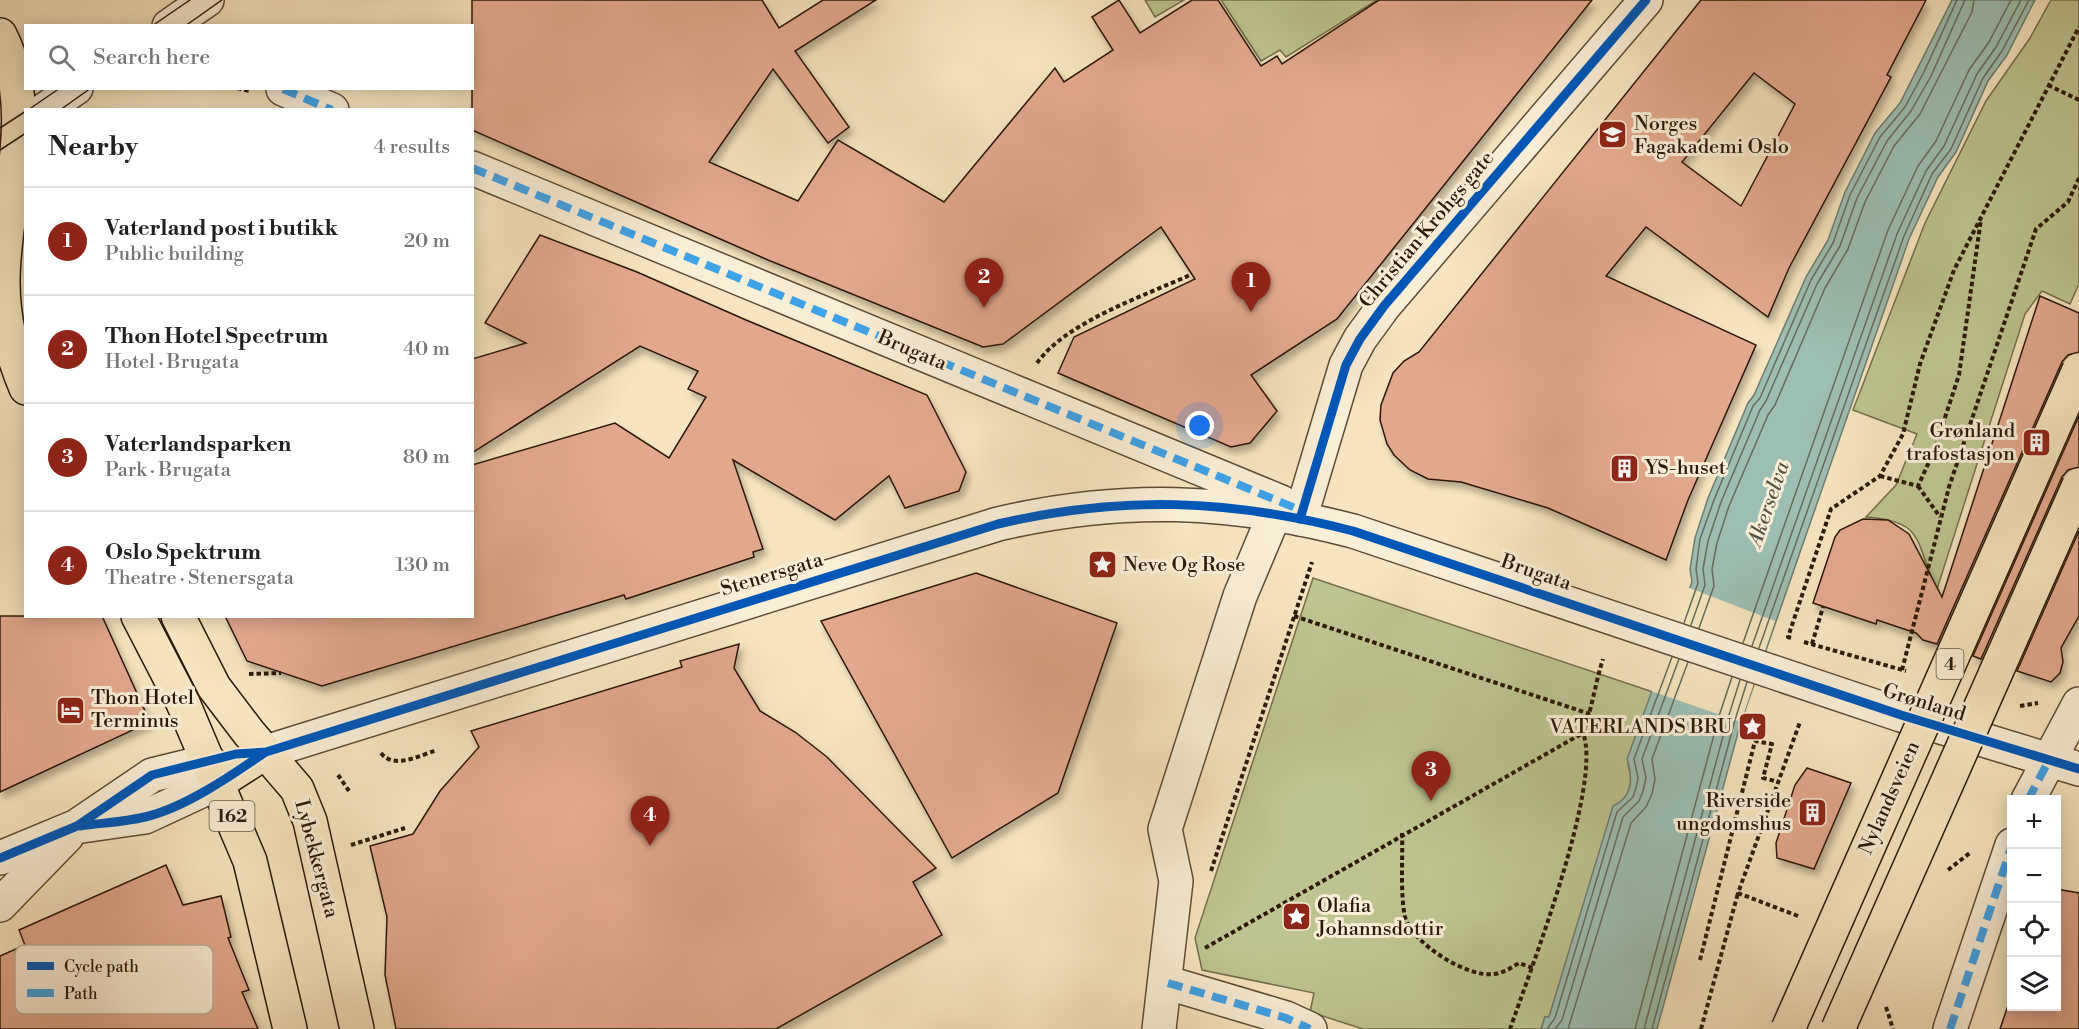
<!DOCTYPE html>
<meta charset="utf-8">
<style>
body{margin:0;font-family:"Libre Bodoni",serif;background:#f6f6f6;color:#202124}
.controls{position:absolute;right:18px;bottom:18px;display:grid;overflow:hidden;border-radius:0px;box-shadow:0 3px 15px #0003}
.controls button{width:54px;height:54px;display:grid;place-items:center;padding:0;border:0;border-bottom:2px solid #e0e0e0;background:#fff;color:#202124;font:30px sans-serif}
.you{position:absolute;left:1200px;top:426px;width:21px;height:21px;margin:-15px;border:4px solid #fff;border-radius:50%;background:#1a73e8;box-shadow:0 0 0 9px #1a73e833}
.badge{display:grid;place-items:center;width:39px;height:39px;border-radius:50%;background:#8f2418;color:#fff;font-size:20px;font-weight:700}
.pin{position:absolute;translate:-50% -50px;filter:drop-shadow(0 2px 3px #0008)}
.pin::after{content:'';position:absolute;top:32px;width:21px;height:18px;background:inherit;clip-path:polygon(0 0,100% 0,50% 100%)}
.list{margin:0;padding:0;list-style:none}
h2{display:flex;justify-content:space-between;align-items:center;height:78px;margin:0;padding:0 24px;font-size:26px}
h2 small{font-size:20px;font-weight:400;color:#757577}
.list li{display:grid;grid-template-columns:39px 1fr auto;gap:18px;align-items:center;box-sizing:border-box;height:108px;padding:0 24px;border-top:2px solid #e0e0e0}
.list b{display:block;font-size:22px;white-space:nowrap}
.list p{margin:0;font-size:20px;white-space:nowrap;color:#757577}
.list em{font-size:20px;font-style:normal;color:#757577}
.icon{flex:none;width:33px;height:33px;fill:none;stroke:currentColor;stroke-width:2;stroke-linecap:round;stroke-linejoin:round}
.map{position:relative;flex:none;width:2079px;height:1029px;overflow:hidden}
.search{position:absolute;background:#fff;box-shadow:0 3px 15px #0003;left:24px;top:24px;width:450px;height:66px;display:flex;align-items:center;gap:15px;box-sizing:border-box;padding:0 21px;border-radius:0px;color:#757577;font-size:22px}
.panel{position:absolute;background:#fff;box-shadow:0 3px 15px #0003;left:24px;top:108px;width:450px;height:510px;border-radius:0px}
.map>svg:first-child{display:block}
.green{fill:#bec491;stroke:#766e4c;stroke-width:1.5}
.water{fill:#9dbfb3;stroke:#707d6f;stroke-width:1.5}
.pier{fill:#f6e5c0}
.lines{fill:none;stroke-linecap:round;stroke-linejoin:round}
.shore{stroke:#656c5e;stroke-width:1.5}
.building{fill:#e2a88e;stroke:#2d1908;stroke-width:1.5;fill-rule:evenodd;filter:url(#shadow)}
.minor-casing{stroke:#5f4c36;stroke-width:36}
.highway-casing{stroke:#2d1908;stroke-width:36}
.path{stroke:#2d1908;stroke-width:4;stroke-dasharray:4.5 3;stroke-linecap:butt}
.minor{stroke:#f9eed6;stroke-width:33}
.highway{stroke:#f6e5c0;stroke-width:33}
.tram{stroke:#2d1908;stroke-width:1.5}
.major-bridge-casing{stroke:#2d1908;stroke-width:36;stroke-linecap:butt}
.major-bridge{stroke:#f6e5c0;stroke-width:33}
.quiet{stroke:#3ea2e9;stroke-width:8;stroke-dasharray:15 8;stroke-linecap:butt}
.cycleway-casing{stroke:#f9eed6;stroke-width:13}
.cycleway{stroke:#0057b8;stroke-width:9}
.labels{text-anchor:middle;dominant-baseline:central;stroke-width:6;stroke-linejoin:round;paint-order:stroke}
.shield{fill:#f9eed6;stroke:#6a5946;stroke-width:1.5}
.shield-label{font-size:18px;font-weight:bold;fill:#2d1908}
.poi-label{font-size:20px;fill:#2d1908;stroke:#f9eed6;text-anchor:start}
.street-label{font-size:20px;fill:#2d1908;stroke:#f9eed6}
.water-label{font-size:21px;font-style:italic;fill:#545344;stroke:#f9eed6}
.key{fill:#f9eed6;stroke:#bcae98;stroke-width:1.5}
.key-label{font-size:16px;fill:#2d1908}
</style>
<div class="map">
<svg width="2079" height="1029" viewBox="0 0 2079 1029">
<defs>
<filter id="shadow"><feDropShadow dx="3.5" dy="6" stdDeviation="3" flood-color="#0004"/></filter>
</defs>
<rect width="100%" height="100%" fill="#f6e5c0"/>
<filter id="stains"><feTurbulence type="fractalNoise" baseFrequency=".00333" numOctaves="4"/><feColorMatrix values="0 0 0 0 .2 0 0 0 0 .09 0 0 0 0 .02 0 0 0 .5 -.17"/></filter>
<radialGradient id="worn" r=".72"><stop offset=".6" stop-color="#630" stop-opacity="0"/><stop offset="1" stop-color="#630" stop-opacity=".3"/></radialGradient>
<g class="green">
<polygon points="1145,0 1184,0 1155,17"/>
<polygon points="1221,0 1377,0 1286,57 1280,50 1261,61"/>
<path d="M2051 0H2079V284L2070 304 2042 291 2025 314 1937 589C1914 545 1928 521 1866 517L1896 485 1917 434 1853 410 1925 223 1986 101 2030 38Z"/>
<path d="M1313 578 1653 692C1645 713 1636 734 1629 755 1623 774 1644 779 1619 804L1549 1017H1545L1541 1029H1363L1310 1012 1314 993 1202 970 1195 938Z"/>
</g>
<path class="water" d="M1952 0H2035L2007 55 1988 81 1956 152 1938 177 1909 239 1741 722 1657 1029H1541L1545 1017H1549L1613 806C1633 797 1633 778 1627 759L1692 582 1690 569 1695 538 1708 498 1748 403 1754 395 1806 277 1828 240 1845 192 1875 133 1900 103Z"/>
<polygon class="pier" points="1687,587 1775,621 1741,722 1651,691"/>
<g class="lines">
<g class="shore">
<polyline points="1684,623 1698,583 1696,569 1700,539 1714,500 1753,406 1760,398 1811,280 1833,243 1850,195 1880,137 1905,107 1924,72 1957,0"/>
<polyline points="1691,625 1705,585 1703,569 1708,541 1721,502 1760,410 1766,401 1817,284 1840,246 1857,198 1887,141 1911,111 1931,76 1965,0"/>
<polyline points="1699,628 1714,586 1712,569 1717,543 1729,506 1768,415 1775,405 1825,288 1848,249 1865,202 1894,146 1920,114 1972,12 1974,0"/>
<polyline points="1743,643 1888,230 1918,166 1936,141 1969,70 1989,42 2011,0"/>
<polyline points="1752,646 1897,234 1926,171 1944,146 1977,74 1996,47 2021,0"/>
<polyline points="1759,648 1904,236 1932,174 1951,149 1983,78 2002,51 2029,0"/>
<polyline points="1547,1029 1555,1018 1617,812 1633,797 1636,788 1638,778 1634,759 1672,657"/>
<polyline points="1555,1029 1562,1020 1623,817 1639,801 1643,791 1646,778 1642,759 1679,659"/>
<polyline points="1568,1029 1631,823 1646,807 1652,794 1655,779 1652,759 1688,662"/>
<polyline points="1635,1029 1719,716 1732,677"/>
<polyline points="1644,1029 1728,718 1740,680"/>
<polyline points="1652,1029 1735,720 1747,682"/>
</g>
</g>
<g class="building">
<polygon points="472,0 762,0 779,28 823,0 876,0 795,51 849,127 828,143 773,69 709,162 798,201 838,140 944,202 1055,68 1064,82 1113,50 1092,17 1119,0 1140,33 1192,0 1218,0 1261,66 1277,56 1282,64 1379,0 1592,0 1337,319 1251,375 1277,411 1250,443 1231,447 1058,373 1074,337 1195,279 1161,227 1003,344 983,347 768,260 472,130"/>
<path d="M1701 0H1926L1887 75 1891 77 1789 268 1768 317 1646 227 1606 276 1756 345 1688 500 1666 560 1548 508 1461 482 1428 479 1410 470 1394 455 1387 444 1380 420 1381 405 1393 373 1404 361 1419 352ZM1754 73 1795 104 1741 206 1682 162Z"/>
<polygon points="540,235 637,272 746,320 927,395 966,472 959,491 905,508 889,476 835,520 733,460 763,549 753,552 754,557 626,599 624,595 322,686 247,661 225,616 472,616 472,465 615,423 669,458 706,397 688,389 698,371 640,346 472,453 472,359 526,343 485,323"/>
<polygon points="2040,296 2079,313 2079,352 2068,355 2062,362 1937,644 1923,640 1916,633 1877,620 1876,624 1813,603 1835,537 1840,530 1863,519 1888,520 1909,534 1942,597"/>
<polygon points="2079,416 2079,467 2068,470 2062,477 1981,659 1973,656"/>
<polygon points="2079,531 2079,616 2061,648 2063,662 2060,673 2051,682 2017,671"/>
<polygon points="976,573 1117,623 1058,793 952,858 821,621"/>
<polygon points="0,616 102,616 150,722 0,792"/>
<polygon points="739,644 734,668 760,711 795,732 827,757 936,868 913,882 942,935 776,1029 396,1029 385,975 387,917 370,846 413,834 440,791 479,747 471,731 682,667 680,661"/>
<polygon points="1807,768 1851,783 1814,869 1777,858 1776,843 1795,785"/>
<polygon points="166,865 183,905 221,896 231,937 228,938 249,990 242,992 258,1029 0,1029 0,956 25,945 19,930"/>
<polygon points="2056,889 2079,893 2079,1029 2000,1029 2012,994 2012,1006 2056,1006"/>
</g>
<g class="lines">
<defs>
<g id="minor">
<polyline points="169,26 207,0"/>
<polyline points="283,89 332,110"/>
<polyline points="44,110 76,88"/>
<polyline points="472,168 1281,502"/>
<polyline points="1300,519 1346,365 1360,339 1384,306 1646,0"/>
<path d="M266 752 998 524C1122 495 1229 499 1353 531L1901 715 2079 769"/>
<polyline points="2028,800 2079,704"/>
<polyline points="82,826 145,817 218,783"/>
<polyline points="0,858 77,826 152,775 209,761"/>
<polyline points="0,905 67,836"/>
<polyline points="1168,983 1286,1018 1310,1029"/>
<polyline points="1159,1029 1176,881 1165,829 1240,596 1275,513"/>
<polyline points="1950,1029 2012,845"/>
</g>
<g id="highway">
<path d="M0 35C40 113 3 200 3 282 3 318 12 355 26 388"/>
<polyline points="138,616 183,703 250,861 290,1029"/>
<polyline points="178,616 214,687 249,733 297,789 310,821 357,1029"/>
<polyline points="218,783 266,752"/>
</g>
</defs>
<use href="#minor" class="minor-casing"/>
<use href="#highway" class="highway-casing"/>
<g class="path">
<polyline points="2048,85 2079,100"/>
<polyline points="237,88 250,91"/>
<path d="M1037 363C1066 322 1144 296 1190 275"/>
<polyline points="1880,476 1918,486 1934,451 1959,375 1981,219"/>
<polyline points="1918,486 1940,517"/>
<polyline points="1294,616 1590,714"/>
<polyline points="1791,638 1788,637 1831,509 1880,476 1903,434 1920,364 1954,270 2079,27"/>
<polyline points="1804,642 1906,671"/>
<polyline points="1812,644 1823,607"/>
<polyline points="1902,670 1949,487 2036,229 2068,202 2079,178"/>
<polyline points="249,674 281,673"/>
<polyline points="2020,706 2038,703"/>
<path d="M381 753C394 770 420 755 437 750"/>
<polyline points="338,775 349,791"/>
<path d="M1402 833C1403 858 1400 893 1405 917 1412 943 1467 978 1494 974 1503 973 1511 968 1519 963L1533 968"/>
<polyline points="351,845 405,828"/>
<polyline points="1948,870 1971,852"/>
<polyline points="1211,871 1312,562"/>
<polyline points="1798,916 1738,893 1800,722"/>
<path d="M1205 948 1583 733C1592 709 1595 684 1603 659"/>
<polyline points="1700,960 1755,741 1772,744 1763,778 1779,782"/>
<polyline points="1886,1007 1893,1029"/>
<path d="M1510 1029C1530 971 1603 784 1583 733"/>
<polyline points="1701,1029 1738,893"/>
</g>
<use href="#minor" class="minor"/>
<use href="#highway" class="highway"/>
<g class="tram">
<polyline points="152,26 190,0"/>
<polyline points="185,26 222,0"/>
<polyline points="28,110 60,88"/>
<polyline points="60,110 91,88"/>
<polyline points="0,128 26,111"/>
<polyline points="0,150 26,133"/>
</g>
<defs>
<g id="major-bridge">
<polyline points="1788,1029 2079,370"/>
<polyline points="1838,1029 2079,485"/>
</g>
</defs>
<use href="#major-bridge" class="major-bridge-casing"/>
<use href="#major-bridge" class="major-bridge"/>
<g class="quiet">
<polyline points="283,89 332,110"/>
<polyline points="472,168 1305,512"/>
<polyline points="2028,800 2049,760"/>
<polyline points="1168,983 1286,1018 1310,1029"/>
<polyline points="1950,1029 2012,845"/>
</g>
<defs>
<g id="cycleway">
<polyline points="1300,519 1346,365 1360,339 1384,306 1646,0"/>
<path d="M80 826C101 823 124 822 145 817 184 808 231 776 264 753"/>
<path d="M0 858 77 826 152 775 236 754 266 752 998 524C1122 495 1229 499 1353 531L1901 715 2079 769"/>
</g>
</defs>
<use href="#cycleway" class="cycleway-casing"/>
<use href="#cycleway" class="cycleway"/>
</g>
<defs>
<symbol id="school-square" viewBox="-11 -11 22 22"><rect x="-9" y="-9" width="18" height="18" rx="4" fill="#8f2418" stroke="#f9eed6"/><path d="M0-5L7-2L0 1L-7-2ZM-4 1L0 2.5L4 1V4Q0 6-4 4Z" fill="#fff"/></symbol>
<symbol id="building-square" viewBox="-11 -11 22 22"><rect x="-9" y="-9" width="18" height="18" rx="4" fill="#8f2418" stroke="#f9eed6"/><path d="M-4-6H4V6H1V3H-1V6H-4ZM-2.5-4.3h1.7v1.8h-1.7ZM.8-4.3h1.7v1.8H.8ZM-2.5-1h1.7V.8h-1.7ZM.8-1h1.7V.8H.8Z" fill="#fff"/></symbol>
<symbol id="sight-square" viewBox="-11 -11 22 22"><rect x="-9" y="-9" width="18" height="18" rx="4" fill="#8f2418" stroke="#f9eed6"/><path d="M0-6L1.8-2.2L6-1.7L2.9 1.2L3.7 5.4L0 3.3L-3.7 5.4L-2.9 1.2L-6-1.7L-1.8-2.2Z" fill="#fff"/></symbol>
<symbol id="hotel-square" viewBox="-11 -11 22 22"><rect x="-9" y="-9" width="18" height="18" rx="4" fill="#8f2418" stroke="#f9eed6"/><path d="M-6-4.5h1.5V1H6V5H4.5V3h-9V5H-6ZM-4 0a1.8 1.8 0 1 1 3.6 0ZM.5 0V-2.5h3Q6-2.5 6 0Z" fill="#fff"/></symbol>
</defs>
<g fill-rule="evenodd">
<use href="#school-square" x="1596" y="118" width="33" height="33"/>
<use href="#building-square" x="2020" y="426" width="33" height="33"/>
<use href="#building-square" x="1608" y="452" width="33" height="33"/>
<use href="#sight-square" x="1086" y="548" width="33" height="33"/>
<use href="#hotel-square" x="54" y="694" width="33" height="33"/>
<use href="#sight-square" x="1736" y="710" width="33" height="33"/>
<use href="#building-square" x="1796" y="796" width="33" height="33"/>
<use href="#sight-square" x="1280" y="900" width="33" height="33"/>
</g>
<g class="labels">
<g class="shield">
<rect x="1936.5" y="649" width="27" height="30" rx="4.5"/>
<rect x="209.5" y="801" width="45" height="30" rx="4.5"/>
</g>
<g class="shield-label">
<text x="1950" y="664">4</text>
<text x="232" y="816">162</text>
</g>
<g class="poi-label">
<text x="1634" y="124">Norges<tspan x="1634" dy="23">Fagakademi Oslo</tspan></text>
<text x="2015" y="431" text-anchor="end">Grønland<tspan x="2015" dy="23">trafostasjon</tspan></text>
<text x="1645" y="468">YS-huset</text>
<text x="1123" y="565">Neve Og Rose</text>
<text x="91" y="698">Thon Hotel<tspan x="91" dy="23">Terminus</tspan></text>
<text x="1732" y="727" text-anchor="end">VATERLANDS BRU</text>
<text x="1791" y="801" text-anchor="end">Riverside<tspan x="1791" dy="23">ungdomshus</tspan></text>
<text x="1317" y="906">Olafia<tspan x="1317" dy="23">Johannsdottir</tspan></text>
</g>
<g class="street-label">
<text transform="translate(1427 230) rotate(-50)">Christian Krohgs gate</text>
<text transform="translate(912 351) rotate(23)">Brugata</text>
<text transform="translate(1536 573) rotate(19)">Brugata</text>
<text transform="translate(772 575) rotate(-17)">Stenersgata</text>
<text transform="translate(1924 703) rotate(17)">Grønland</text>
<text transform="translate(1890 798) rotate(-66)">Nylandsveien</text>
<text transform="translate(316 859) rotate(75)">Lybekkergata</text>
</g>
<g class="water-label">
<text transform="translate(1769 504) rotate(-71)">Akerselva</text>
</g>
</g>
<rect x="15" y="945" width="198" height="69" rx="9" class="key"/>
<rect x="27" y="962" width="27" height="8" fill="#0057b8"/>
<rect x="27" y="989" width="27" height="8" fill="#3ea2e9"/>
<g class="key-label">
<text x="64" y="972">Cycle path</text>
<text x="64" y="999">Path</text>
</g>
<rect width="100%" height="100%" filter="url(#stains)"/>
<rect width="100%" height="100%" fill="url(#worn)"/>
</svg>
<div class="controls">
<button>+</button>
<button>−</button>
<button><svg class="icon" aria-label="locate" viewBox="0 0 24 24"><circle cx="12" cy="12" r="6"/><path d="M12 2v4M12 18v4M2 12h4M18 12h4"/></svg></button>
<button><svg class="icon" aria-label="layers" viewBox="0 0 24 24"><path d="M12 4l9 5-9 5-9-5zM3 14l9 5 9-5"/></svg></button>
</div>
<div class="you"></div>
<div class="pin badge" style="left:1251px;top:312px">1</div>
<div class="pin badge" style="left:984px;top:308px">2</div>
<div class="pin badge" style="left:1431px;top:801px">3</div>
<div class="pin badge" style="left:650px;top:846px">4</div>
<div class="search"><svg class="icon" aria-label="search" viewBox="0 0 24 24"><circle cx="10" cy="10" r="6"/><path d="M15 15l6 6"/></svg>Search here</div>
<section class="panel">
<h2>Nearby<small>4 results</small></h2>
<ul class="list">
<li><span class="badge">1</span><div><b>Vaterland post i butikk</b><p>Public building</p></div><em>20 m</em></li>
<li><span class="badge">2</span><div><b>Thon Hotel Spectrum</b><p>Hotel · Brugata</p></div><em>40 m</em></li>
<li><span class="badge">3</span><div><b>Vaterlandsparken</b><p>Park · Brugata</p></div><em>80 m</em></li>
<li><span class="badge">4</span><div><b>Oslo Spektrum</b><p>Theatre · Stenersgata</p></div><em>130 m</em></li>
</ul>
</section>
</div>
